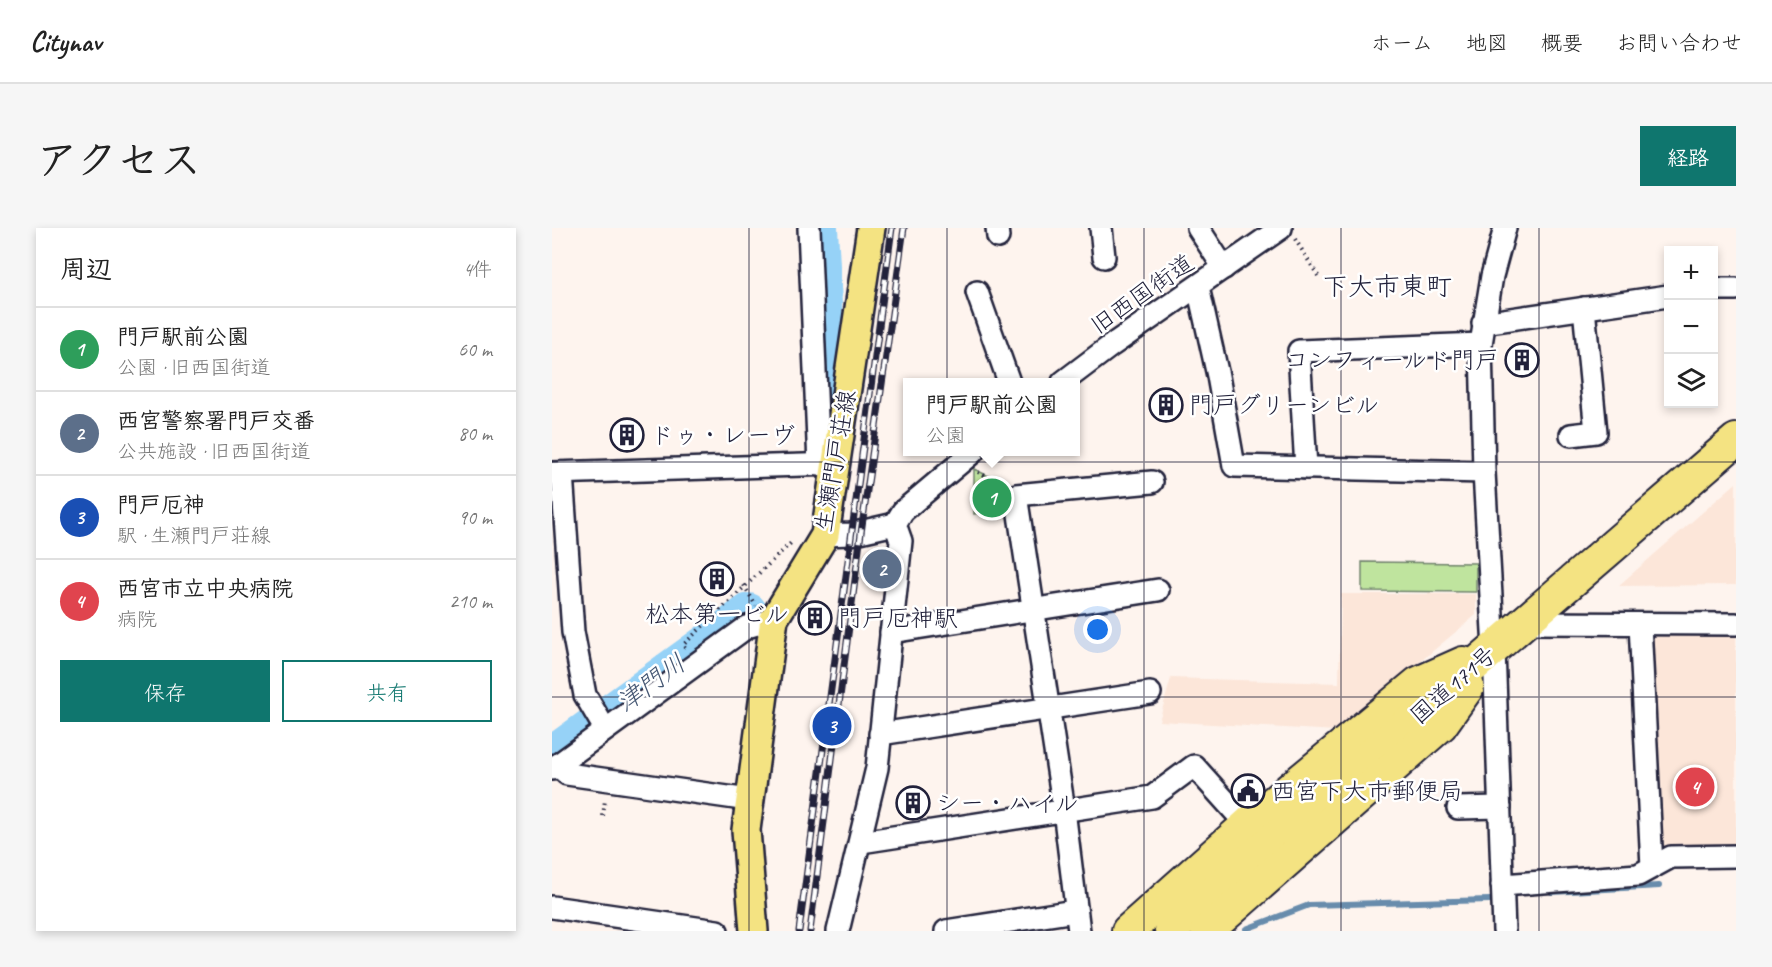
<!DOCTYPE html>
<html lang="ja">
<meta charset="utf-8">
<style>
body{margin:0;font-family:Caveat,"Klee One",sans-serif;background:#f6f6f6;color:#222}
.controls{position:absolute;right:18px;top:18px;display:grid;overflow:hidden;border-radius:0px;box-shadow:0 3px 9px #0003}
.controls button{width:54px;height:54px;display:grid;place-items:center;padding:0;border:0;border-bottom:2px solid #e0e0e0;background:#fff;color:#222;font:30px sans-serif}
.you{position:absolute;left:546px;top:402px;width:21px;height:21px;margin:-15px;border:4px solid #fff;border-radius:50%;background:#1a73e8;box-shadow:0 0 0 9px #1a73e833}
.badge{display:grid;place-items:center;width:39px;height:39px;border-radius:50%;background:#0f766e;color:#fff;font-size:20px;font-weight:700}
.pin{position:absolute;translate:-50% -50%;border:3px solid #fff;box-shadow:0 2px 6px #0006}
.popup{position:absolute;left:351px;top:150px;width:177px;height:78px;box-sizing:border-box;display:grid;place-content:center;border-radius:0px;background:#fff;filter:drop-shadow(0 2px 4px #0005);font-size:20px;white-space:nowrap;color:#767676}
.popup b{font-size:22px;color:#222}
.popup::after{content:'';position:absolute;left:50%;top:100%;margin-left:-12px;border:12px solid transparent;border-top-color:#fff}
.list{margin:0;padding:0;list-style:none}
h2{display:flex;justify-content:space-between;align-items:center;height:78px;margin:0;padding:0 24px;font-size:26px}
h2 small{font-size:20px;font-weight:400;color:#767676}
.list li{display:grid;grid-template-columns:39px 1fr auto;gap:18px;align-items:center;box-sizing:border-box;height:84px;padding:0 24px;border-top:2px solid #e0e0e0}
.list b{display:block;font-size:22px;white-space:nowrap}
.list p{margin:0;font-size:20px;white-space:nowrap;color:#767676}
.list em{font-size:20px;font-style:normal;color:#767676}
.actions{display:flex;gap:12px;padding:18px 24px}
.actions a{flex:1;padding:14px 0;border:2px solid #0f766e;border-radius:0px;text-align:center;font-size:21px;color:#0f766e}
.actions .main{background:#0f766e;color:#fff}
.icon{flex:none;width:33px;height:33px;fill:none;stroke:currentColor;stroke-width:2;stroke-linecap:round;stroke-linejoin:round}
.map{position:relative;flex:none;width:1184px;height:703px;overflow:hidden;border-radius:0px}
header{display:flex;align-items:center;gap:36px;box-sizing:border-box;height:84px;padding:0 30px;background:#fff;border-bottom:2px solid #e0e0e0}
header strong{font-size:28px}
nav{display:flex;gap:33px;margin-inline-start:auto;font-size:21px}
.intro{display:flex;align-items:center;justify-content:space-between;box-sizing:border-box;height:144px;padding:0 36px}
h1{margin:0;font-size:42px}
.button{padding:15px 27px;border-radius:0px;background:#0f766e;color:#fff;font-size:21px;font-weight:700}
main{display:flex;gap:36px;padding:0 36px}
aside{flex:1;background:#fff;border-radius:0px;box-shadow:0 3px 9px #0003}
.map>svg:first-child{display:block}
.built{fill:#fce6d9}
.green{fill:#bfe49e;stroke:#70836c;stroke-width:1.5}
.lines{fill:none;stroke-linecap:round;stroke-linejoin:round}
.stream{stroke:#688cac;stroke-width:6}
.river{stroke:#96d2f7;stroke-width:36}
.minor-casing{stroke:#22223b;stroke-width:26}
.major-casing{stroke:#22223b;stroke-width:32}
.highway-casing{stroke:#22223b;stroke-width:36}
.path{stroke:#22223b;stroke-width:4;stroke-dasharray:1.5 4.5;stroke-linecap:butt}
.minor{stroke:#fff;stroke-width:21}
.major{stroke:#f4e382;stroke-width:27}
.highway{stroke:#f4e382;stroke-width:32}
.rail-casing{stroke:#22223b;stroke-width:7}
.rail{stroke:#fff;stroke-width:4.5;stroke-dasharray:14;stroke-linecap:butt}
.grid{fill:none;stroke:#22223b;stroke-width:1.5;stroke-opacity:0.55}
.labels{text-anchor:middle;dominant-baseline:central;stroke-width:5;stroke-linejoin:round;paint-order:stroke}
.street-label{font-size:24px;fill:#22223b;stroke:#fff}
.poi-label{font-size:24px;fill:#22223b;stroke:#fff;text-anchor:start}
.neighbourhood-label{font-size:26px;fill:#22223b;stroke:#fff}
.water-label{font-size:26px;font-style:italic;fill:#455773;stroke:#fff}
</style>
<header>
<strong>Citynav</strong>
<nav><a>ホーム</a><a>地図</a><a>概要</a><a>お問い合わせ</a></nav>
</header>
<div class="intro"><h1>アクセス</h1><a class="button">経路</a></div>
<main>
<aside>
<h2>周辺<small>4件</small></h2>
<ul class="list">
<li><span class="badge" style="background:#2e9e5b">1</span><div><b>門戸駅前公園</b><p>公園 · 旧西国街道</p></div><em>60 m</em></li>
<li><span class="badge" style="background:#5c6f8a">2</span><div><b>西宮警察署門戸交番</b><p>公共施設 · 旧西国街道</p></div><em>80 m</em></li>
<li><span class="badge" style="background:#1a4fb4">3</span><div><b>門戸厄神</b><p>駅 · 生瀬門戸荘線</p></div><em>90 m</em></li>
<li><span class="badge" style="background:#e0444e">4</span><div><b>西宮市立中央病院</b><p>病院</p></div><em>210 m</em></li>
</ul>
<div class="actions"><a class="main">保存</a><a>共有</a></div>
</aside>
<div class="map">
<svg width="1184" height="703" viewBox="0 0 1184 703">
<rect width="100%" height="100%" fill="#fef4ee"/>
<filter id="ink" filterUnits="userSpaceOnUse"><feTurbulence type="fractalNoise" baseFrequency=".0167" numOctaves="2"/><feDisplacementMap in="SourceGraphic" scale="12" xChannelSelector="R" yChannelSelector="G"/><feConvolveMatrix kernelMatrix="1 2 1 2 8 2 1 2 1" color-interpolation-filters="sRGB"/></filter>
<g filter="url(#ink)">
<g class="built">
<polygon points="1184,255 1184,357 1066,358"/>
<polygon points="789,366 924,366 924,387 785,503 607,493 619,450 787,455"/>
<polygon points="1093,407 1184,408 1184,619 1113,619 1106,622"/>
</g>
<g class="green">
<polygon points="422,241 457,258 457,282 422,286"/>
<polygon points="810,334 924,335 924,364 810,363"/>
</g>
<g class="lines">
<g class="stream">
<polyline points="1000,664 1107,658"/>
<polyline points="694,701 757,677 938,672"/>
</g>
<g class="river">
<polyline points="268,0 277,172 273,206"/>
<polyline points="0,526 197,383"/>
</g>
<defs>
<g id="minor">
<polyline points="257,0 267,237"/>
<polyline points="445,0 446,9"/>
<polyline points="549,0 552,29"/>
<polyline points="646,0 672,40"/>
<polyline points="646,59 666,148 682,238 932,244"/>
<polyline points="1162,61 1184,61"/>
<polyline points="425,64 457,154"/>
<polyline points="931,95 1116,68"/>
<polyline points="511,154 560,117 729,0"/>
<polyline points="1019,207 1044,204 1032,80"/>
<polyline points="754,240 747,123 929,116"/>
<polyline points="0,245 284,236"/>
<polyline points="10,245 21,404 33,467 53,501"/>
<polyline points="273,307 299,306 343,296 351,283 421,224"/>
<polyline points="974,395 1184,396"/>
<polyline points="1088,396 1100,639"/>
<polyline points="339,404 606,362"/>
<polyline points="328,506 598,465"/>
<polyline points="5,537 15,546 197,572"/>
<polyline points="0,541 195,399 222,391"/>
<polyline points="906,580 948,579"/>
<polyline points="309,614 600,569 642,538 695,597"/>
<polyline points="950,657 1086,647 1119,629 1184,628"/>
<polyline points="0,679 165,703"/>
<polyline points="286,703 325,540 349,313 343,296"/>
<polyline points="394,703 523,683"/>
<polyline points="527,703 512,582 464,267 600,254"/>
<polyline points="952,703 942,421 932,244 929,116 940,48 953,0"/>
</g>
<polyline id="major" points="202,703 194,602 222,391 273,307 319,0"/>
<g id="highway">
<polyline points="576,703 704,589 866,455 911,435"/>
<polyline points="619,703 708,622 1184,212"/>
<polyline points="655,703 889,497 916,459"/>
</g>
</defs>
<use href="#minor" class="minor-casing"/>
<use href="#major" class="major-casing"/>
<use href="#highway" class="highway-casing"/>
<g class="path">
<polyline points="743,11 768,51"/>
<polyline points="426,244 448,257"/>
<polyline points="192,357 204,378"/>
<polyline points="133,420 131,417 241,313"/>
<polyline points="51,588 53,572"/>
</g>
<use href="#minor" class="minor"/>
<use href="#major" class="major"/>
<use href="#highway" class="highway"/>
<defs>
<g id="rail">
<polyline points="247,703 340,0"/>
<polyline points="258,703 309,305 352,0"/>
</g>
</defs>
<use href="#rail" class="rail-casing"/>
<use href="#rail" class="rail"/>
</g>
</g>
<path class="grid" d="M197 0V703M395 0V703M592 0V703M789 0V703M987 0V703M0 234H1184M0 469H1184"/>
<defs>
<symbol id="building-ring" viewBox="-11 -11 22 22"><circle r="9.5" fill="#fff" stroke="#22223b" stroke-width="1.5"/><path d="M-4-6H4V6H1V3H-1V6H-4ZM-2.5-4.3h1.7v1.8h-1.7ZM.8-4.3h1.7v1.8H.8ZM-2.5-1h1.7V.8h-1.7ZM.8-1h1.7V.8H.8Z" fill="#22223b"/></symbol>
<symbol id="civic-ring" viewBox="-11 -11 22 22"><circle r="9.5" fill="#fff" stroke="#22223b" stroke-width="1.5"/><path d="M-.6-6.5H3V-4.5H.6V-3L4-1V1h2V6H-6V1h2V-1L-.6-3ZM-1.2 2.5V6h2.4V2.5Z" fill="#22223b"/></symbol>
</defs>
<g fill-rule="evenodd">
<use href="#building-ring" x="951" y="113" width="38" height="38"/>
<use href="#building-ring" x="595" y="158" width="38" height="38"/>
<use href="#building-ring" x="56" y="188" width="38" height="38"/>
<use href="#building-ring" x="146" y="332" width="38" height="38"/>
<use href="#building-ring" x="244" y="371" width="38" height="38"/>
<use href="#civic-ring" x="677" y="544" width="38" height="38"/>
<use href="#building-ring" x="342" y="556" width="38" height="38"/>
</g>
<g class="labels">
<g class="street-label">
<text transform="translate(590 66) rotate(-35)">旧西国街道</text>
<text transform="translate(283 233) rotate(-80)">生瀬門戸荘線</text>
<text transform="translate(901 457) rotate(-41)">国道171号</text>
</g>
<g class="poi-label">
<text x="947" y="132" text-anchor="end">コンフィールド門戸</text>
<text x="637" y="177">門戸グリーンビル</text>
<text x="98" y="207">ドゥ・レーヴ</text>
<text x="165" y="386" text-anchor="middle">松本第一ビル</text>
<text x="286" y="390">門戸厄神駅</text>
<text x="719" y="563">西宮下大市郵便局</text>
<text x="384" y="575">シー・ハイル</text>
</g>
<g class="neighbourhood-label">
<text x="835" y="58">下大市東町</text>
</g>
<g class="water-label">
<text transform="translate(99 455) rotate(-36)">津門川</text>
</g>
</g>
</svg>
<div class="controls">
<button>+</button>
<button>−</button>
<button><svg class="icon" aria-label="layers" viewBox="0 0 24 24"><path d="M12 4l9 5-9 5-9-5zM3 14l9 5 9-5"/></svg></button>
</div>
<div class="you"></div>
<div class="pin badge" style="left:440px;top:270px;background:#2e9e5b">1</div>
<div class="popup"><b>門戸駅前公園</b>公園</div>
<div class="pin badge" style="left:330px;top:341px;background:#5c6f8a">2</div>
<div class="pin badge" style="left:280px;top:498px;background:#1a4fb4">3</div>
<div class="pin badge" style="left:1143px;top:559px;background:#e0444e">4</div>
</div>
</main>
